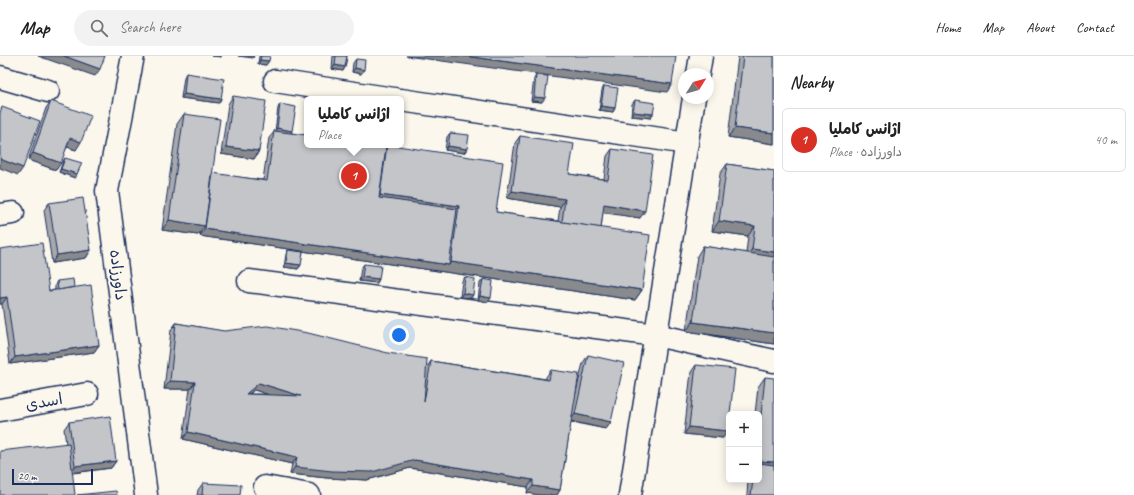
<!DOCTYPE html>
<meta charset="utf-8">
<style>
body{margin:0;font-family:Caveat,"Playpen Sans Arabic",sans-serif;background:#f2f2f2;color:#222}
.controls{position:absolute;right:12px;bottom:12px;display:grid;overflow:hidden;border-radius:6px;box-shadow:0 2px 10px #0003}
.controls button{width:36px;height:36px;display:grid;place-items:center;padding:0;border:0;border-bottom:1px solid #e0e0e0;background:#fff;color:#222;font:20px sans-serif}
.compass{position:absolute;left:678px;top:12px;width:36px;height:36px;border-radius:50%;background:#fff;box-shadow:0 2px 10px #0003;rotate:53deg}
.scale{position:absolute;left:12px;bottom:10px;width:81px;box-sizing:border-box;padding-left:4px;border:2px solid #1b2f5e;border-top:0;font-size:11px;line-height:14px;white-space:nowrap;color:#1b2f5e;-webkit-text-stroke:3px #fbf7ec;paint-order:stroke}
.you{position:absolute;left:399px;top:279px;width:14px;height:14px;margin:-10px;border:3px solid #fff;border-radius:50%;background:#1a73e8;box-shadow:0 0 0 6px #1a73e833}
.badge{display:grid;place-items:center;width:26px;height:26px;border-radius:50%;background:#d93025;color:#fff;font-size:13px;font-weight:700}
.pin{position:absolute;translate:-50% -50%;border:2px solid #fff;box-shadow:0 1px 4px #0006}
.popup{position:absolute;left:304px;top:40px;width:100px;height:52px;box-sizing:border-box;display:grid;place-content:center;border-radius:6px;background:#fff;filter:drop-shadow(0 1px 3px #0005);font-size:13px;white-space:nowrap;color:#767676}
.popup b{font-size:15px;color:#222}
.popup::after{content:'';position:absolute;left:50%;top:100%;margin-left:-8px;border:8px solid transparent;border-top-color:#fff}
.list{margin:0;padding:0;list-style:none}
h2{display:flex;justify-content:space-between;align-items:center;height:52px;margin:0;padding:0 16px;font-size:17px}
h2 small{font-size:13px;font-weight:400;color:#767676}
.list li{display:grid;grid-template-columns:26px 1fr auto;gap:12px;align-items:center;box-sizing:border-box;height:64px;margin:0 8px 8px;padding:0 8px;border:1px solid #e0e0e0;border-radius:6px}
.list b{display:block;font-size:15px;white-space:nowrap}
.list p{margin:0;font-size:13px;white-space:nowrap;color:#767676}
.list em{font-size:13px;font-style:normal;color:#767676}
.icon{flex:none;width:22px;height:22px;fill:none;stroke:currentColor;stroke-width:2;stroke-linecap:round;stroke-linejoin:round}
.map{position:relative;flex:none;width:774px;height:439px;overflow:hidden}
header{display:flex;align-items:center;gap:24px;box-sizing:border-box;height:56px;padding:0 20px;background:#fff;border-bottom:1px solid #e0e0e0}
header strong{font-size:19px}
nav{display:flex;gap:22px;margin-inline-start:auto;font-size:14px}
.search{width:280px;height:36px;background:#f2f2f2;display:flex;align-items:center;gap:10px;box-sizing:border-box;padding:0 14px;border-radius:22px;color:#767676;font-size:15px}
main{display:flex}
aside{flex:1;background:#fff}
.map>svg:first-child{display:block}
.lines{fill:none;stroke-linecap:round;stroke-linejoin:round}
.minor-casing{stroke:#1b2f5e;stroke-width:25}
.minor{stroke:#fbf7ec;stroke-width:22}
.wall{fill:#a8a9ad;stroke:#1b2f5e;fill-rule:evenodd}
.shaded-wall{fill:#888a8d;stroke:#1b2f5e}
.building{fill:#c3c5c9;stroke:#1b2f5e;fill-rule:evenodd}
.labels{text-anchor:middle;dominant-baseline:central;stroke-width:3.5;stroke-linejoin:round;paint-order:stroke}
.street-label{font-size:16px;fill:#1b2f5e;stroke:#fbf7ec}
</style>
<header>
<strong>Map</strong>
<div class="search"><svg class="icon" aria-label="search" viewBox="0 0 24 24"><circle cx="10" cy="10" r="6"/><path d="M15 15l6 6"/></svg>Search here</div>
<nav><a>Home</a><a>Map</a><a>About</a><a>Contact</a></nav>
</header>
<main>
<div class="map">
<svg width="774" height="439" viewBox="0 0 774 439">
<rect width="100%" height="100%" fill="#fbf7ec"/>
<filter id="ink" filterUnits="userSpaceOnUse"><feTurbulence type="fractalNoise" baseFrequency=".025" numOctaves="2"/><feDisplacementMap in="SourceGraphic" scale="8" xChannelSelector="R" yChannelSelector="G"/><feConvolveMatrix kernelMatrix="1 2 1 2 8 2 1 2 1" color-interpolation-filters="sRGB"/></filter>
<g filter="url(#ink)">
<g class="lines">
<defs>
<g id="minor">
<polyline points="133,0 107,135 146,439"/>
<polyline points="698,18 701,0"/>
<polyline points="0,21 48,35"/>
<polyline points="275,25 394,43"/>
<polyline points="401,44 687,87"/>
<polyline points="0,159 13,157"/>
<polyline points="249,225 656,279 774,305"/>
<polyline points="0,354 87,338"/>
<polyline points="265,431 309,439"/>
<polyline points="630,439 694,42"/>
</g>
</defs>
<use href="#minor" class="minor-casing"/>
<use href="#minor" class="minor"/>
</g>
<g class="wall">
<polygon points="259,0 270,0 266,9 258,8"/>
<polygon points="333,0 347,0 345,11 343,15 332,13"/>
<polygon points="738,0 774,0 774,88 728,81 738,1"/>
<polygon points="356,3 361,18 352,16 353,7"/>
<polygon points="186,17 219,47 181,42 184,21"/>
<polygon points="536,19 542,46 531,45 534,23"/>
<polygon points="604,30 615,52 613,56 599,54 602,34"/>
<polygon points="233,40 259,95 254,103 221,98 228,48"/>
<polygon points="635,44 653,58 651,62 631,60 632,48"/>
<polygon points="51,45 76,94 67,91 56,114 28,104 46,52"/>
<polygon points="280,48 291,77 386,91 387,89 496,156 558,165 560,151 507,142 515,87 520,80 569,118 604,123 607,100 612,93 640,162 603,156 601,172 642,234 635,244 200,180 201,176 198,179 162,174 177,68 184,58 212,118 263,124 269,82 275,75 278,52"/>
<polygon points="450,77 467,93 464,97 445,94 447,81"/>
<polygon points="65,102 75,122 59,116 63,105"/>
<polygon points="727,108 774,115 774,288 686,275 697,200 703,190 746,197 748,180 712,175 720,118"/>
<polygon points="49,147 91,194 86,202 52,207 44,154"/>
<polygon points="0,193 49,235 55,234 55,229 57,225 74,231 99,289 94,296 10,308 2,248 0,248"/>
<polygon points="288,194 301,209 298,213 284,211 286,198"/>
<polygon points="364,208 379,223 377,227 359,225 361,212"/>
<polygon points="465,221 471,242 460,241 462,225"/>
<polygon points="483,223 488,246 478,244 480,227"/>
<path d="M176 267 427 311 431 305 546 323V321L551 314 575 341 583 307 588 299 611 366 606 373 571 366 560 434 557 439H540L527 437 528 431 410 412 367 424 327 422 290 418 292 408 183 383 190 333H164L171 274ZM254 334 268 338H250Z"/>
<polygon points="696,309 723,382 684,378 691,316"/>
<polygon points="765,321 774,439 747,439 748,424 759,424 759,358 755,358 758,331"/>
<polygon points="69,366 116,405 111,412 73,417 66,388 64,373"/>
<polygon points="203,427 240,439 197,439 198,434"/>
</g>
<g class="shaded-wall">
<polygon points="38,0 64,0 100,13 95,20"/>
<polygon points="211,0 222,0 221,1"/>
<polygon points="238,0 254,0 253,2"/>
<polygon points="406,0 464,0 672,28 667,36"/>
<polygon points="260,4 269,5 266,9 258,8"/>
<polygon points="335,9 345,11 343,15 332,13"/>
<polygon points="355,12 364,14 361,18 352,16"/>
<polygon points="184,38 221,43 219,47 181,42"/>
<polygon points="534,41 545,42 542,46 531,45"/>
<polygon points="601,50 615,52 613,56 599,54"/>
<polygon points="633,56 653,58 651,62 631,60"/>
<polygon points="277,72 292,75 290,79 274,76"/>
<polygon points="735,72 774,77 774,88 728,81"/>
<polygon points="70,82 81,86 76,94 65,90"/>
<polygon points="448,90 467,93 464,97 445,94"/>
<polygon points="226,91 259,95 254,103 221,98"/>
<polygon points="33,97 61,107 56,114 28,104"/>
<polygon points="0,103 23,112 18,119 0,112"/>
<polygon points="61,113 77,118 75,122 59,116"/>
<polygon points="512,135 565,143 560,151 507,142"/>
<polygon points="380,139 459,150 452,160 373,149"/>
<polygon points="604,148 645,155 640,162 599,156"/>
<polygon points="169,164 205,170 198,179 162,174"/>
<polygon points="719,165 755,170 748,180 712,175"/>
<polygon points="205,173 449,209 451,206 642,234 635,244 200,180"/>
<polygon points="752,193 774,196 774,207 745,203"/>
<polygon points="91,194 86,202 52,207 57,199"/>
<polygon points="286,207 301,209 298,213 284,211"/>
<polygon points="362,221 379,223 377,227 359,225"/>
<polygon points="463,237 473,239 471,242 460,241"/>
<polygon points="480,240 491,242 488,246 478,244"/>
<polygon points="7,241 2,248 0,248 0,242"/>
<polygon points="693,266 774,277 774,288 686,275"/>
<polygon points="99,289 94,296 10,308 15,301"/>
<polygon points="170,325 195,326 190,333 164,333"/>
<polygon points="259,327 301,340 295,347 254,334 241,345 246,338"/>
<polygon points="575,358 611,366 606,373 570,365"/>
<polygon points="689,371 728,375 723,382 684,378"/>
<polygon points="188,376 297,401 292,408 183,383"/>
<polygon points="415,404 533,424 528,431 410,412 367,424 327,422 290,418 295,411"/>
<polygon points="116,405 111,412 70,417 75,410"/>
<polygon points="759,405 774,406 774,417 759,415"/>
<polygon points="533,430 560,434 557,439 540,439 527,437"/>
</g>
<g class="building">
<polygon points="64,0 105,0 100,13"/>
<polygon points="261,0 270,0 269,5 260,4"/>
<polygon points="336,0 347,0 345,11 335,9"/>
<polygon points="464,0 676,0 672,28"/>
<polygon points="743,0 774,0 774,77 735,72"/>
<polygon points="356,3 365,4 364,14 355,12"/>
<polygon points="186,17 224,23 221,43 184,38"/>
<polygon points="536,19 548,20 545,42 534,41"/>
<polygon points="604,30 618,32 615,52 601,50"/>
<polygon points="233,40 266,45 259,95 226,91"/>
<polygon points="635,44 655,47 653,58 633,56"/>
<polygon points="51,45 91,60 81,86 70,82 61,107 33,97"/>
<polygon points="280,48 296,51 292,75 277,72"/>
<polygon points="2,51 40,65 23,112 0,103 0,57"/>
<polygon points="184,58 220,63 205,170 169,164"/>
<polygon points="274,75 307,79 307,89 373,89 386,91 379,142 457,153 449,209 205,173 213,117 267,125"/>
<polygon points="450,77 469,79 467,93 448,90"/>
<polygon points="520,80 574,88 569,118 608,124 612,93 653,99 645,155 604,148 601,172 562,166 565,143 512,135"/>
<polygon points="387,89 391,89 503,106 496,156 650,179 642,234 451,206 459,150 380,139"/>
<polygon points="65,102 82,107 77,118 61,113"/>
<polygon points="727,108 774,115 774,196 752,193 755,170 719,165"/>
<polygon points="83,142 91,194 57,199 49,147"/>
<polygon points="42,187 49,235 91,229 99,289 15,301 7,241 0,242 0,193"/>
<polygon points="703,190 774,201 774,277 693,266"/>
<polygon points="288,194 303,196 301,209 286,207"/>
<polygon points="364,208 381,210 379,223 362,221"/>
<polygon points="465,221 475,223 473,239 463,237"/>
<polygon points="73,223 74,231 58,234 57,225"/>
<polygon points="483,223 493,225 491,242 480,240"/>
<path d="M176 267 224 275 267 270 308 277 388 297 427 303 424 346 431 305 549 324 551 314 579 318 560 434 533 430V424L415 404 372 416 332 415 295 411 297 401 188 376 195 326 170 325ZM259 327 301 340 246 338Z"/>
<polygon points="588,299 624,307 611,366 575,358"/>
<polygon points="696,309 735,313 730,358 729,358 728,375 689,371"/>
<polygon points="765,321 774,322 774,406 759,405 759,378"/>
<polygon points="110,360 116,405 75,410 69,366"/>
<polygon points="69,387 75,439 0,439 0,395"/>
<polygon points="759,407 774,409 774,439 751,439 753,424 759,424"/>
<polygon points="203,427 241,429 240,439 202,439"/>
<polygon points="116,435 117,439 77,439"/>
</g>
</g>
<g class="labels">
<g class="street-label">
<text transform="translate(118 219) rotate(83)">داورزاده</text>
<text transform="translate(44 346) rotate(-10)">اسدی</text>
</g>
</g>
</svg>
<div class="controls">
<button>+</button>
<button>−</button>
</div>
<svg class="compass" viewBox="-18 -18 36 36"><path d="M0-13l5 13h-10z" fill="#e53935"/><path d="M0 13l5-13h-10z" fill="#767676"/></svg>
<div class="scale">20 m</div>
<div class="you"></div>
<div class="pin badge" style="left:354px;top:120px">1</div>
<div class="popup"><b>اژانس کاملیا</b>Place</div>
</div>
<aside>
<h2>Nearby<small></small></h2>
<ul class="list">
<li><span class="badge">1</span><div><b>اژانس کاملیا</b><p>Place · داورزاده</p></div><em>40 m</em></li>
</ul>
</aside>
</main>
